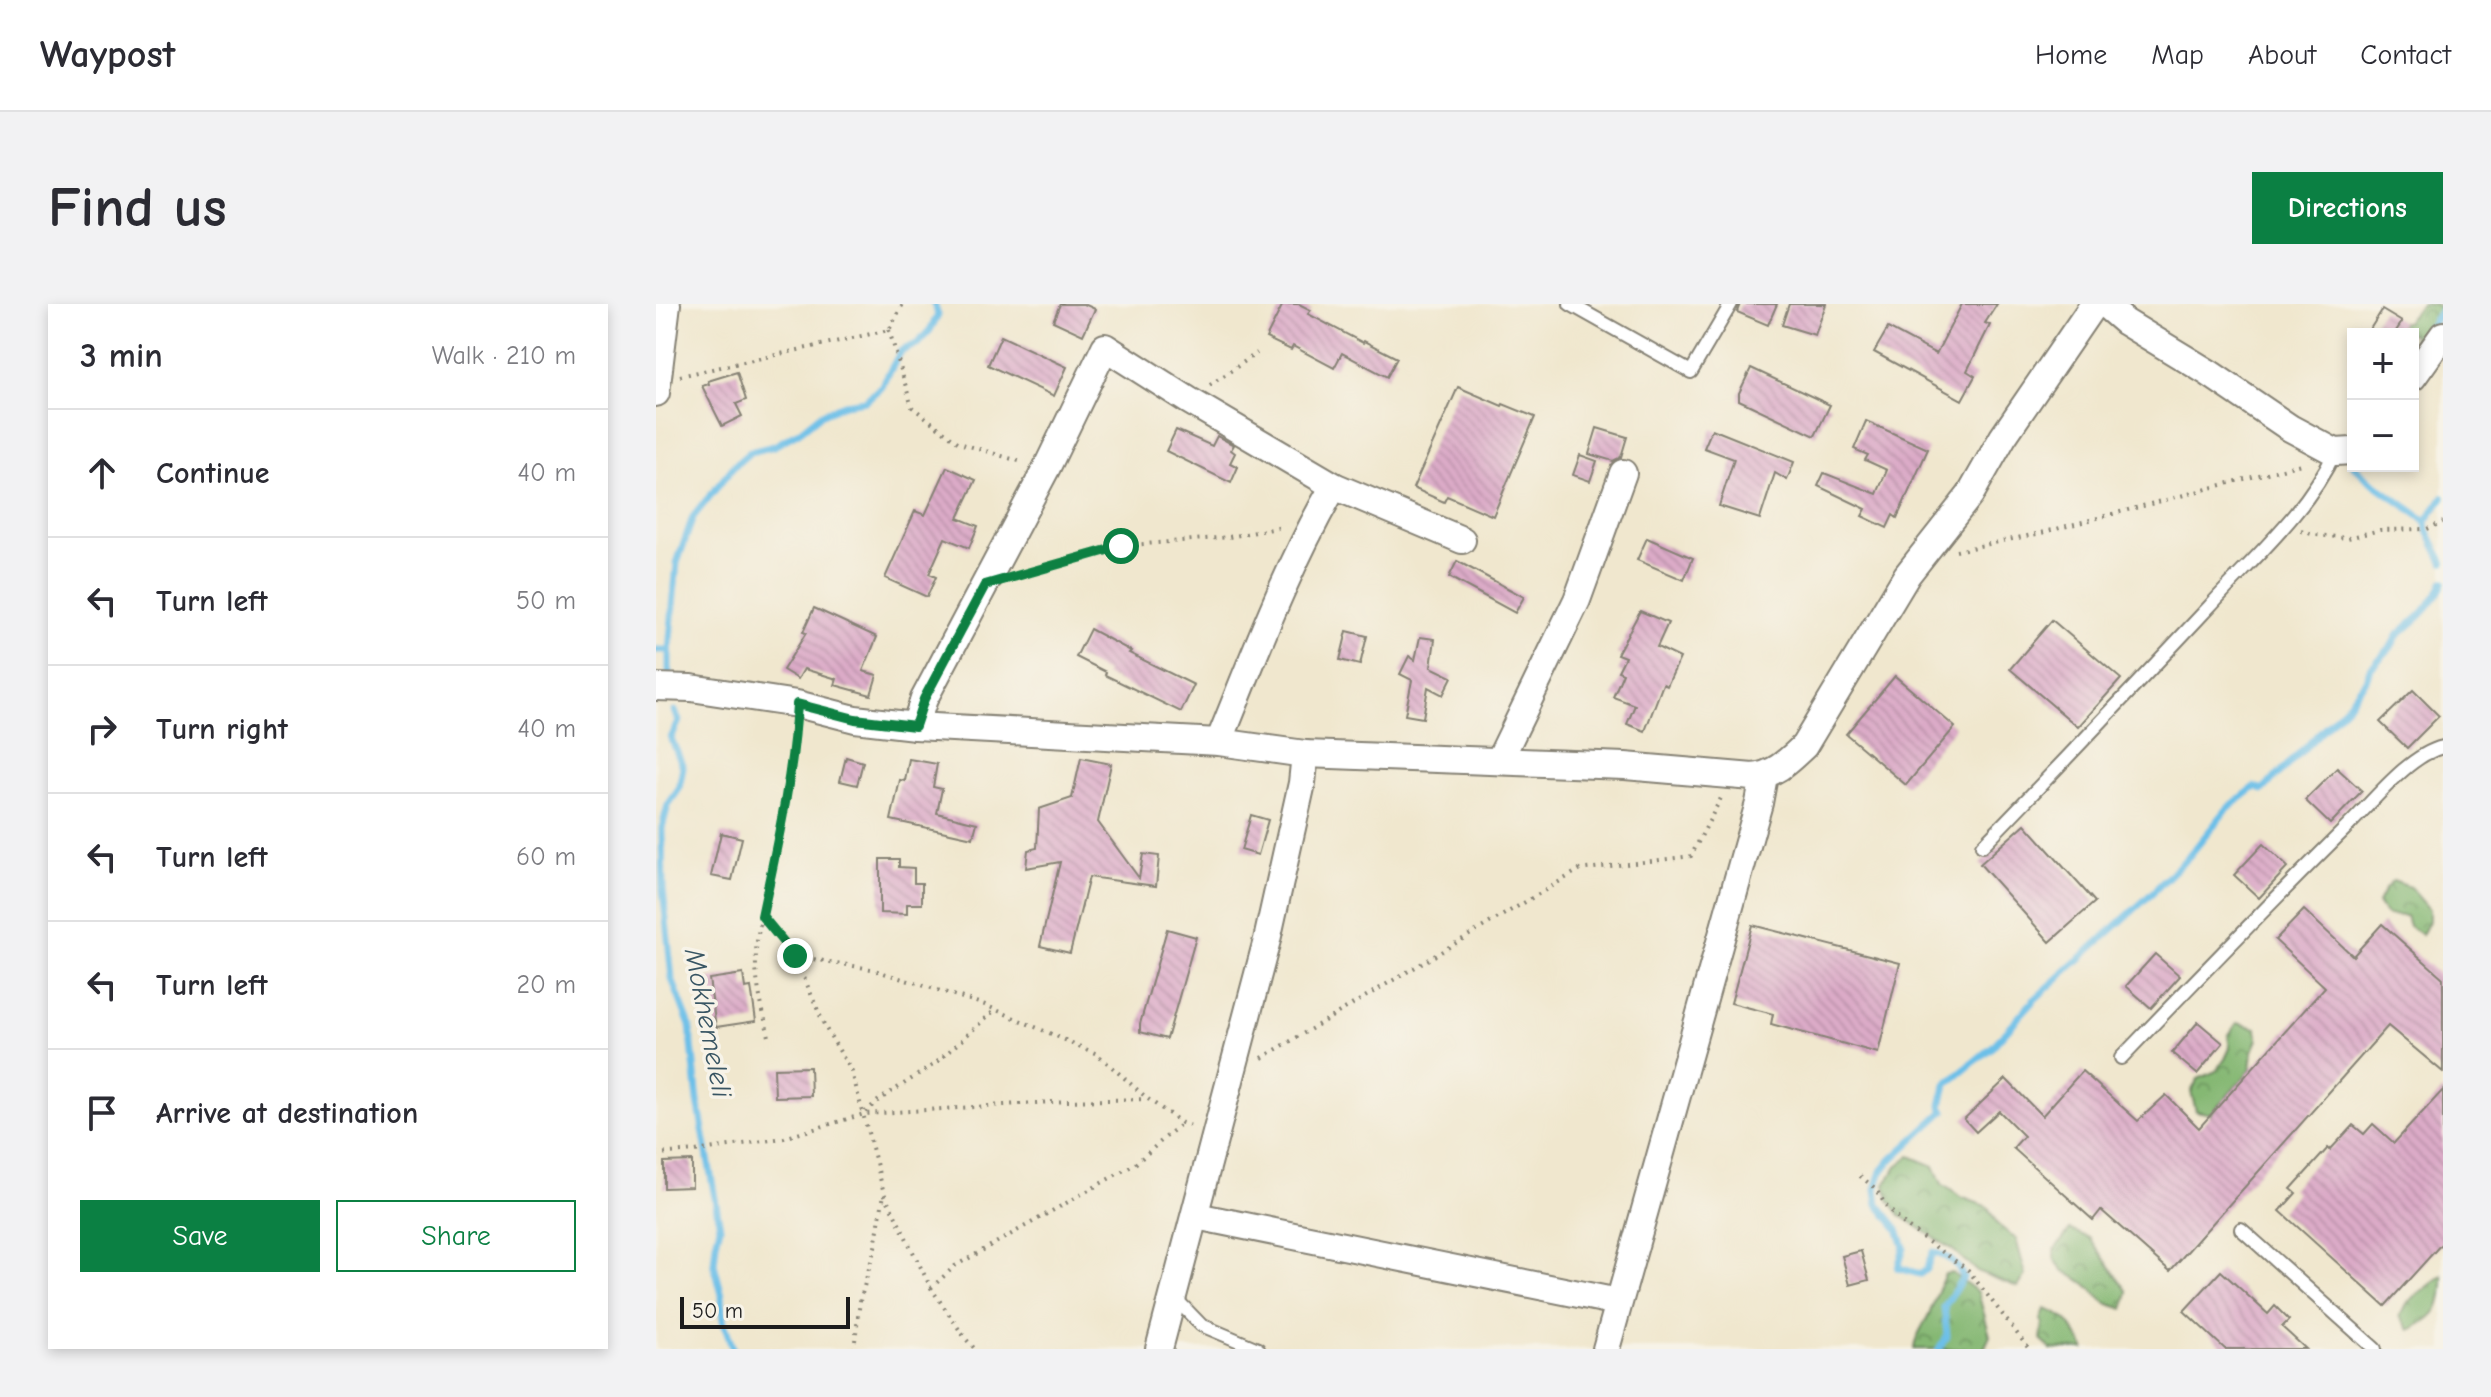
<!DOCTYPE html>
<meta charset="utf-8">
<style>
body{margin:0;font-family:"Comic Neue",sans-serif;background:#f2f2f3;color:#2b2b33}
.controls{position:absolute;right:24px;top:24px;display:grid;overflow:hidden;border-radius:0px;box-shadow:0 4px 12px #0003}
.controls button{width:72px;height:72px;display:grid;place-items:center;padding:0;border:0;border-bottom:2px solid #e1e1e2;background:#fff;color:#2b2b33;font:40px sans-serif}
.scale{position:absolute;left:24px;bottom:20px;width:170px;box-sizing:border-box;padding-left:8px;border:4px solid #1c1c1c;border-top:0;font-size:22px;line-height:28px;white-space:nowrap;color:#1c1c1c;-webkit-text-stroke:6px #f7f3e8;paint-order:stroke}
.stop{position:absolute;width:24px;height:24px;margin:-18px;border:6px solid #0b8043;border-radius:50%;background:#fff}
.stop.end{background:#0b8043;border-color:#fff;box-shadow:0 2px 8px #0008}
.list{margin:0;padding:0;list-style:none}
h2{display:flex;justify-content:space-between;align-items:center;height:104px;margin:0;padding:0 32px;font-size:34px}
h2 small{font-size:26px;font-weight:400;color:#7c7c81}
.list li{display:grid;grid-template-columns:52px 1fr auto;gap:24px;align-items:center;box-sizing:border-box;height:128px;padding:0 32px;border-top:2px solid #e1e1e2}
.list b{display:block;font-size:30px;white-space:nowrap}
.list em{font-size:26px;font-style:normal;color:#7c7c81}
.actions{display:flex;gap:16px;padding:24px 32px}
.actions a{flex:1;padding:18px 0;border:2px solid #0b8043;border-radius:0px;text-align:center;font-size:28px;color:#0b8043}
.actions .main{background:#0b8043;color:#fff}
.icon{flex:none;width:44px;height:44px;fill:none;stroke:currentColor;stroke-width:2;stroke-linecap:round;stroke-linejoin:round}
.map{position:relative;flex:none;width:1787px;height:1045px;overflow:hidden;border-radius:0px}
header{display:flex;align-items:center;gap:48px;box-sizing:border-box;height:112px;padding:0 40px;background:#fff;border-bottom:2px solid #e1e1e2}
header strong{font-size:38px}
nav{display:flex;gap:44px;margin-inline-start:auto;font-size:28px}
.intro{display:flex;align-items:center;justify-content:space-between;box-sizing:border-box;height:192px;padding:0 48px}
h1{margin:0;font-size:56px}
.button{padding:20px 36px;border-radius:0px;background:#0b8043;color:#fff;font-size:28px;font-weight:700}
main{display:flex;gap:48px;padding:0 48px}
aside{flex:1;background:#fff;border-radius:0px;box-shadow:0 4px 12px #0003}
.map>svg:first-child{display:block}
.forest{fill:url(#forest-crowns);stroke:#506a48;stroke-width:2}
.lines{fill:none;stroke-linecap:round;stroke-linejoin:round}
.stream{stroke:#6cbfe8;stroke-width:7}
.building{fill:url(#building-back-hatch)}
.lane-casing{stroke:#868275;stroke-width:16}
.street-casing{stroke:#868275;stroke-width:30}
.path{stroke:#868275;stroke-width:4;stroke-dasharray:2 6;stroke-linecap:butt}
.lane{stroke:#fff;stroke-width:12}
.street{stroke:#fff;stroke-width:26}
.route{stroke:#0b8043;stroke-width:10}
.labels{text-anchor:middle;dominant-baseline:central;stroke-width:7;stroke-linejoin:round;paint-order:stroke}
.water-label{font-size:28px;font-style:italic;fill:#385563;stroke:#f7f3e8}
</style>
<header>
<strong>Waypost</strong>
<nav><a>Home</a><a>Map</a><a>About</a><a>Contact</a></nav>
</header>
<div class="intro"><h1>Find us</h1><a class="button">Directions</a></div>
<main>
<aside>
<h2>3 min<small>Walk · 210 m</small></h2>
<ul class="list">
<li><svg class="icon" aria-label="ahead" viewBox="0 0 24 24"><path d="M12 20V5M6 11l6-6 6 6"/></svg><div><b>Continue</b></div><em>40 m</em></li>
<li><svg class="icon" aria-label="left" viewBox="0 0 24 24"><path d="M17 20v-9H6M10 6l-5 5 5 5"/></svg><div><b>Turn left</b></div><em>50 m</em></li>
<li><svg class="icon" aria-label="right" viewBox="0 0 24 24"><path d="M7 20v-9h11M14 6l5 5-5 5"/></svg><div><b>Turn right</b></div><em>40 m</em></li>
<li><svg class="icon" aria-label="left" viewBox="0 0 24 24"><path d="M17 20v-9H6M10 6l-5 5 5 5"/></svg><div><b>Turn left</b></div><em>60 m</em></li>
<li><svg class="icon" aria-label="left" viewBox="0 0 24 24"><path d="M17 20v-9H6M10 6l-5 5 5 5"/></svg><div><b>Turn left</b></div><em>20 m</em></li>
<li><svg class="icon" aria-label="arrive" viewBox="0 0 24 24"><path d="M6 21V4h12l-3 4 3 4H6"/></svg><div><b>Arrive at destination</b></div></li>
</ul>
<div class="actions"><a class="main">Save</a><a>Share</a></div>
</aside>
<div class="map">
<svg width="1787" height="1045" viewBox="0 0 1787 1045">
<defs>
<pattern id="forest-crowns" width="20" height="18" patternUnits="userSpaceOnUse" patternTransform="scale(2)"><rect width="20" height="18" fill="#85b873"/><path d="M2 6a3 3 0 1 1 6 0M12 15a3 3 0 1 1 6 0" fill="none" stroke="#6c955e"/></pattern>
<pattern id="building-back-hatch" width="6" height="6" patternUnits="userSpaceOnUse" patternTransform="scale(2)"><rect width="6" height="6" fill="#dbaac7"/><path d="M-1 5l2 2M0 0l6 6M5-1l2 2" fill="none" stroke="#bb92aa"/></pattern>
</defs>
<rect width="100%" height="100%" fill="#f7f3e8"/>
<filter id="ink" filterUnits="userSpaceOnUse"><feTurbulence type="fractalNoise" baseFrequency=".0125" numOctaves="2"/><feDisplacementMap in="SourceGraphic" scale="16" xChannelSelector="R" yChannelSelector="G"/><feConvolveMatrix kernelMatrix="1 2 1 2 8 2 1 2 1" color-interpolation-filters="sRGB"/></filter>
<filter id="wash" filterUnits="userSpaceOnUse"><feTurbulence type="fractalNoise" baseFrequency=".006" numOctaves="4" result="noise"/><feDisplacementMap in="SourceGraphic" scale="32" xChannelSelector="R" yChannelSelector="G"/><feGaussianBlur stdDeviation="1.8" result="paint"/><feColorMatrix in="noise" values="0 0 0 0 0 0 0 0 0 0 0 0 0 0 0 0 0 1.4 0 .05"/><feComposite in="paint" operator="in"/></filter>
<g filter="url(#wash)">
<rect width="100%" height="100%" fill="#f0e7ce"/>
<g class="forest">
<polygon points="1766,0 1781,1 1783,8 1765,37 1757,39 1757,30 1739,29 1746,18 1750,18"/>
<polygon points="1737,577 1754,583 1773,605 1773,617 1766,631 1753,622 1750,612 1730,611 1722,599 1729,585"/>
<polygon points="1581,719 1601,724 1602,735 1597,747 1595,766 1555,810 1540,807 1535,788 1542,775 1560,767 1569,755 1574,744 1572,732"/>
<polygon points="1254,852 1278,862 1286,880 1305,893 1332,903 1341,920 1360,935 1370,971 1362,983 1320,967 1298,947 1244,911 1233,896 1229,881 1241,862"/>
<polygon points="1414,926 1434,934 1472,988 1468,1005 1450,999 1430,980 1407,966 1399,956 1399,945"/>
<path d="M1296 969 1322 988 1334 1032 1328 1045H1258C1259 1031 1269 1020 1274 1008 1280 995 1283 982 1289 970Z"/>
<path d="M1787 971C1787 1002 1784 1012 1754 1026L1744 1012 1752 998Z"/>
<path d="M1389 1005C1413 1012 1417 1024 1429 1045H1395L1385 1036 1387 1019 1385 1016Z"/>
</g>
<g class="lines">
<g class="stream">
<polyline points="1757,49 1787,3"/>
<polyline points="1695,129 1697,127"/>
<polyline points="1698,162 1713,176 1770,217"/>
<polyline points="1787,194 1770,217 1771,225 1787,258"/>
<polyline points="0,346 13,346 13,370"/>
<polyline points="13,346 21,259 37,213 78,162 94,148 118,142 143,128 164,111 188,100 209,97 225,83 245,47 261,40 274,26 282,11 278,0"/>
<polyline points="19,407 23,417 15,434 27,463 23,485 12,501 6,524 7,585 16,675 34,722 42,797 64,923 60,939 58,960 66,991 67,1016 77,1045"/>
<path d="M1283 1045 1291 1031 1288 1003 1307 973C1301 958 1292 953 1277 948L1270 965 1264 970 1242 964 1248 943 1242 925 1222 900 1220 885 1226 867 1236 855 1288 807 1285 801 1290 781 1336 743 1378 696 1492 593 1533 552 1572 504 1599 483 1607 486 1692 400 1710 376 1714 365 1735 343 1741 332 1765 311 1781 291 1787 278"/>
</g>
</g>
<g id="blocks">
<g class="building">
<polygon points="404,0 428,0 439,5 427,31 397,17"/>
<polygon points="627,0 643,0 655,6 652,10 707,39 708,37 741,54 731,73 686,49 678,64 637,42 635,46 610,34"/>
<polygon points="1084,0 1121,0 1112,21 1081,8"/>
<polygon points="1133,0 1170,0 1159,31 1126,21"/>
<polygon points="1306,0 1341,0 1329,19 1334,21 1311,67 1319,72 1306,96 1218,48 1232,24 1280,50"/>
<polygon points="1726,6 1746,18 1738,30 1711,30"/>
<polygon points="345,32 411,63 398,92 332,61"/>
<polygon points="1095,64 1174,101 1159,132 1083,96 1083,89"/>
<polygon points="81,68 90,96 80,100 86,112 66,122 46,82 53,80 52,77"/>
<polygon points="802,83 846,102 847,100 879,113 837,212 791,192 788,198 757,184"/>
<polygon points="1210,117 1272,145 1241,214 1237,211 1231,224 1206,212 1210,205 1162,182 1168,169 1221,190 1231,166 1209,156 1212,151 1198,145"/>
<polygon points="941,124 971,133 965,153 957,157 933,150"/>
<polygon points="1056,125 1138,158 1131,176 1119,169 1104,215 1063,202 1078,155 1048,144"/>
<polygon points="520,126 556,142 561,132 578,141 575,146 579,149 574,159 582,163 575,179 510,147"/>
<polygon points="924,151 941,157 934,177 917,171"/>
<polygon points="291,163 320,176 302,214 322,222 313,244 289,234 273,270 280,273 271,293 229,274 259,207 269,211"/>
<polygon points="991,234 1037,254 1028,276 981,256"/>
<polygon points="801,257 868,293 859,309 793,273"/>
<polygon points="158,304 221,333 207,367 221,371 215,391 179,381 181,375 148,365 142,375 127,366 150,329 147,328"/>
<polygon points="984,307 1012,319 1001,343 1024,354 1011,382 1007,380 989,427 971,420 979,401 957,393 967,369 962,367 969,353 961,350"/>
<polygon points="1396,316 1465,375 1422,423 1354,365"/>
<polygon points="434,325 475,347 473,349 538,381 525,408 449,371 450,368 420,353"/>
<polygon points="691,327 711,332 704,361 684,356"/>
<polygon points="764,333 779,335 775,363 796,373 787,391 772,383 767,414 749,411 756,376 744,370 753,352 759,356"/>
<polygon points="1239,372 1299,423 1250,481 1190,430"/>
<polygon points="1757,386 1783,412 1751,444 1724,418"/>
<polygon points="190,453 207,458 201,481 184,477"/>
<polygon points="425,454 455,460 442,518 483,574 487,550 503,552 500,582 433,573 414,649 384,642 404,558 370,564 372,546 381,544 383,505 416,494"/>
<polygon points="253,455 281,460 277,483 286,485 281,509 321,519 317,534 235,516 244,476 249,477"/>
<polygon points="1681,464 1706,487 1674,520 1649,496"/>
<polygon points="595,511 612,516 602,551 585,546"/>
<polygon points="1369,520 1439,598 1394,638 1324,560"/>
<polygon points="65,529 86,534 76,576 55,572"/>
<polygon points="1607,540 1632,563 1603,594 1578,571"/>
<polygon points="224,555 243,555 243,563 258,564 258,579 266,579 266,600 251,600 251,610 224,609"/>
<polygon points="1648,606 1697,652 1726,620 1787,674 1787,768 1732,722 1514,967 1445,906 1437,916 1357,844 1368,832 1343,807 1320,828 1308,815 1350,775 1386,812 1426,767 1482,817 1510,791 1543,824 1669,683 1619,636"/>
<polygon points="1096,621 1244,659 1222,749 1115,720 1117,710 1075,699"/>
<polygon points="511,625 540,633 511,735 484,728 484,720"/>
<polygon points="1499,650 1524,672 1495,704 1470,682"/>
<polygon points="87,670 89,684 95,683 100,717 60,723 53,675"/>
<polygon points="1542,718 1567,739 1541,770 1516,749"/>
<polygon points="154,763 155,792 119,793 118,764"/>
<polygon points="1787,786 1787,938 1729,1002 1624,907 1640,889 1635,885 1672,844 1674,846 1697,821 1708,830 1717,820 1738,839"/>
<polygon points="36,857 36,883 8,884 8,858"/>
<polygon points="1205,947 1213,976 1194,981 1186,952"/>
<polygon points="1565,967 1612,1010 1619,1002 1633,1016 1626,1023 1650,1045 1569,1045 1528,1007"/>
</g>
</g>
</g>
<g filter="url(#ink)">
<use href="#blocks" fill-opacity="0" stroke="#868275" stroke-width="2"/>
<g class="lines">
<defs>
<g id="lane">
<polyline points="914,0 1035,68 1075,0"/>
<path d="M1326 542C1403 463 1478 383 1553 303 1598 253 1650 209 1679 148"/>
<path d="M1465 754C1539 677 1613 600 1689 525 1715 500 1752 451 1787 443"/>
<polyline points="1585,925 1719,1045"/>
<polyline points="517,992 545,1021 602,1045"/>
</g>
<g id="street">
<polyline points="1448,0 1469,18 1553,69 1634,124 1679,148 1697,147"/>
<polyline points="1757,73 1787,31"/>
<polyline points="0,89 11,0"/>
<path d="M0 383 35 384 141 400 199 415 259 422 563 438 649 450 969 462 1097 473C1120 470 1132 457 1148 442L1251 271 1314 191 1347 133 1438 0"/>
<polyline points="259,422 268,395 390,165 449,43 532,96 678,182 806,236"/>
<path d="M563 438C598 352 631 263 678 182"/>
<polyline points="843,457 921,296 967,169"/>
<polyline points="540,912 962,998"/>
<polyline points="503,1045 611,636 646,479 649,450"/>
<polyline points="950,1045 1103,499 1108,472"/>
</g>
</defs>
<use href="#lane" class="lane-casing"/>
<use href="#street" class="street-casing"/>
<g class="path">
<polyline points="233,26 256,103 303,139 366,158"/>
<polyline points="24,72 233,26 247,0"/>
<polyline points="554,81 601,49"/>
<polyline points="1645,227 1659,231 1692,234 1724,226 1771,225 1787,218"/>
<polyline points="1300,247 1385,229 1645,160 1648,161"/>
<polyline points="362,272 465,242 573,233 627,223"/>
<polyline points="140,422 128,510 106,612 139,652 215,665 329,701 441,750 492,795 526,819 539,823"/>
<path d="M106 612C93 660 103 689 114 737"/>
<polyline points="139,652 169,723 196,768 228,889 275,984 309,1034 319,1045"/>
<polyline points="606,754 923,566 1035,552 1065,494"/>
<polyline points="209,808 223,796 280,759 340,705"/>
<polyline points="0,850 39,847 128,834 208,810 411,797 490,795"/>
<polyline points="1204,872 1220,885 1230,902 1250,922 1312,966 1373,1045"/>
<polyline points="275,984 299,962 479,860 526,819"/>
<polyline points="198,1045 204,997 219,943 228,890"/>
</g>
<use href="#lane" class="lane"/>
<use href="#street" class="street"/>
</g>
</g>
<g class="lines" filter="url(#ink)">
<path class="route" d="M139 652 106 612C121 541 137 472 141 400L199 415 259 422 268 395 329 281 465 242"/>
</g>
<g class="labels">
<g class="water-label">
<text transform="translate(52 719) rotate(79)">Mokhemeleli</text>
</g>
</g>
</svg>
<div class="controls">
<button>+</button>
<button>−</button>
</div>
<div class="scale">50 m</div>
<div class="stop" style="left:465px;top:242px"></div>
<div class="stop end" style="left:139px;top:652px"></div>
</div>
</main>
